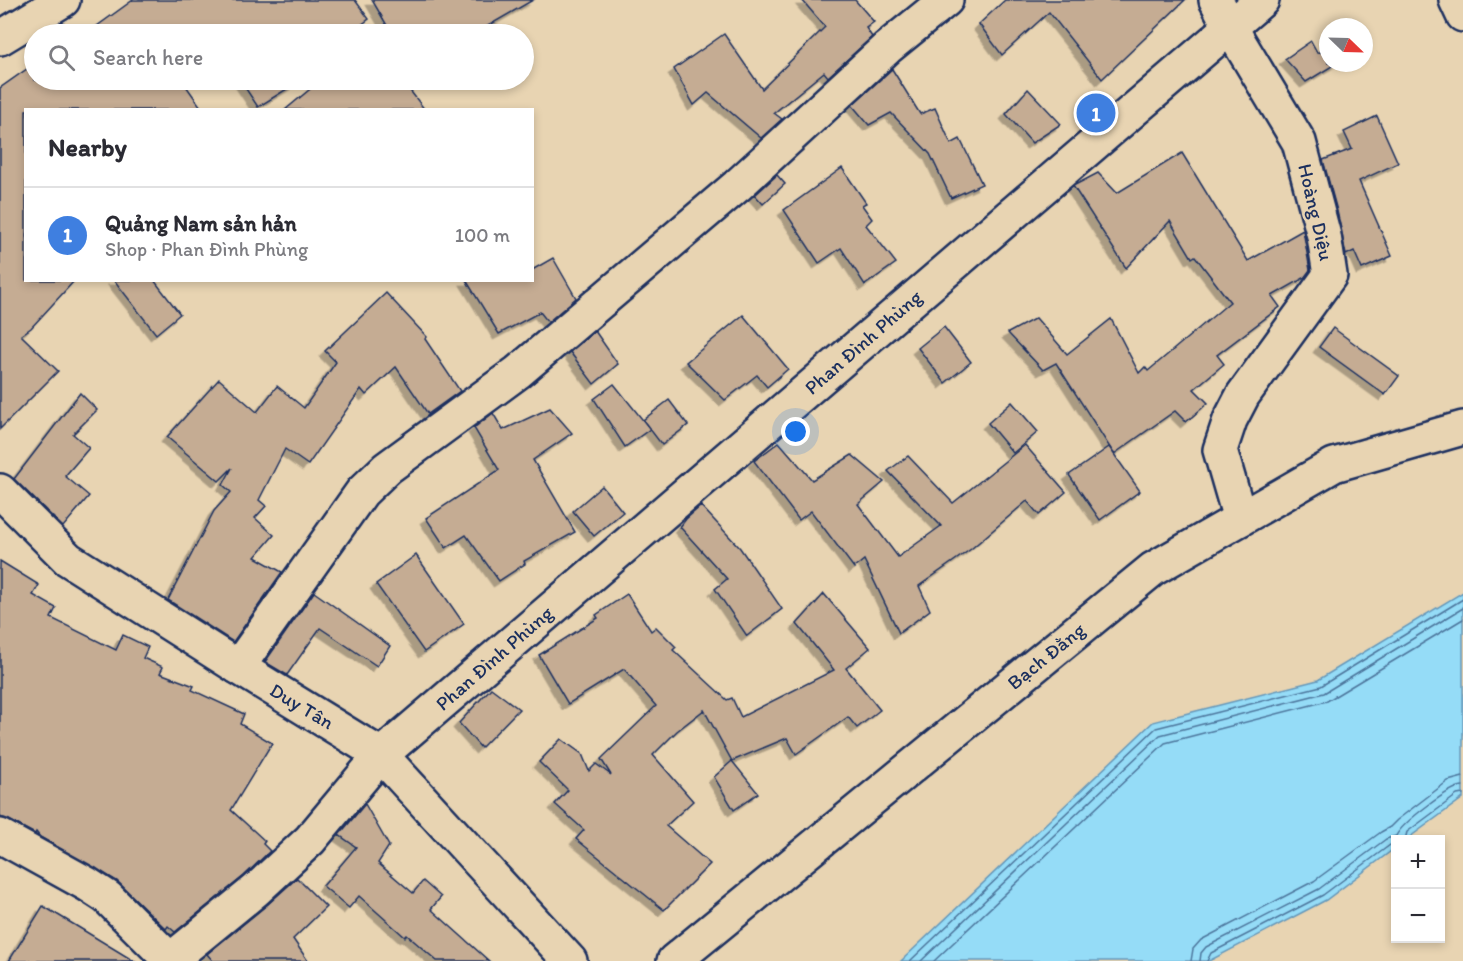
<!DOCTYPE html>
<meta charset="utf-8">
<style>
body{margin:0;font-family:Itim,sans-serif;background:#f2f2f3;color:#2b2b33}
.controls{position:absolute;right:18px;bottom:18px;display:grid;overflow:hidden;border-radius:0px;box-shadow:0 3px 9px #0003}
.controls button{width:54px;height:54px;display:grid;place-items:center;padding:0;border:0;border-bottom:2px solid #e1e1e2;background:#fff;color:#2b2b33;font:30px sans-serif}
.compass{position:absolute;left:1319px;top:18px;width:54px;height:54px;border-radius:50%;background:#fff;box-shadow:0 3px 9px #0003;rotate:113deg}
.you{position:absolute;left:796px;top:432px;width:21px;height:21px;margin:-15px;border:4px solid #fff;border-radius:50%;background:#1a73e8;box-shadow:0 0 0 9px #1a73e833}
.badge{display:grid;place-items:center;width:39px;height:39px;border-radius:50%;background:#ea580c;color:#fff;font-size:20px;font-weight:700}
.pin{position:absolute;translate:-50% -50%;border:3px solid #fff;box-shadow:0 2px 6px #0006}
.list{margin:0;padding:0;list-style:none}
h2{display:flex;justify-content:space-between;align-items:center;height:78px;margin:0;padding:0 24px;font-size:26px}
h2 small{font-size:20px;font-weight:400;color:#7c7c81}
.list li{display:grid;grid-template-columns:39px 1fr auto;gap:18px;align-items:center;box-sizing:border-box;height:96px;padding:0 24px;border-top:2px solid #e1e1e2}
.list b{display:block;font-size:22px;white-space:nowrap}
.list p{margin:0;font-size:20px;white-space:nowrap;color:#7c7c81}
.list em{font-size:20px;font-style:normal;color:#7c7c81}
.icon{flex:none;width:33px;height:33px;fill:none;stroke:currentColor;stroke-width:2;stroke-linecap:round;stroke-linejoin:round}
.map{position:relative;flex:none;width:1463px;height:961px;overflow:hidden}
.search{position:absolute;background:#fff;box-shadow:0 3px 9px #0003;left:24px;top:24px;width:510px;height:66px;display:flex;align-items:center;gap:15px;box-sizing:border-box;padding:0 21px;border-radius:33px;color:#7c7c81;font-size:22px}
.panel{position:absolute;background:#fff;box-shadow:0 3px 9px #0003;left:24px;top:108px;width:510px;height:174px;border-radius:0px}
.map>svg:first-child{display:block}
.water{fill:#95dcf7;stroke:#6497ba;stroke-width:1.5}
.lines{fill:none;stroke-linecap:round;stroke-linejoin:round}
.shore{stroke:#4c749b;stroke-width:1.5}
.building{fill:#c5ac93;stroke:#1b2f5e;stroke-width:1.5;filter:url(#shadow)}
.minor-casing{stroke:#1b2f5e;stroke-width:38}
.tertiary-casing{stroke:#1b2f5e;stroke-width:38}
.primary-casing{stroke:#1b2f5e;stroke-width:38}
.minor{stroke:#e8d4b2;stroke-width:33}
.tertiary{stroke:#e8d4b2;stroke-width:33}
.primary{stroke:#e8d4b2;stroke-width:33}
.labels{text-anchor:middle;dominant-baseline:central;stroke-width:5;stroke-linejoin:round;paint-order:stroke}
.street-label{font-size:20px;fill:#1b2f5e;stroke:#e8d4b2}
</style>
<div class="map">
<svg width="1463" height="961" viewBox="0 0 1463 961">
<defs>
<filter id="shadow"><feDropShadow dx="-5.5" dy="5.5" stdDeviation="0" flood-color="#0004"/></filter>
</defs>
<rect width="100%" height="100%" fill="#e8d4b2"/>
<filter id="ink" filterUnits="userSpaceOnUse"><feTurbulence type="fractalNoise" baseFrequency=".0167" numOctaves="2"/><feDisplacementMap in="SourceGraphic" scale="12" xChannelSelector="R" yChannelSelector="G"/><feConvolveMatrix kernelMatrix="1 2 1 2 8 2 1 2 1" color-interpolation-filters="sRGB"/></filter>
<g filter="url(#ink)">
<polygon class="water" points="1463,592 1463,798 1407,839 1396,840 1395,848 1326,900 1209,961 901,961 1153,722 1318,680"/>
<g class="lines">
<g class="shore">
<polyline points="1405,840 1407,832 1457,795 1463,794"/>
<polyline points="910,961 1156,728 1321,686 1463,599"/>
<polyline points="921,961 1160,735 1324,693 1463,608"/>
<polyline points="934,961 1165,743 1327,701 1463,619"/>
<polyline points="1191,961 1193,949 1201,940 1314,881 1381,832 1390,827 1397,820 1448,781 1463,777"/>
<path d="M1200 961 1201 953 1206 947 1319 889 1386 839 1396 836C1402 823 1449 787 1463 786"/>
<polyline points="1207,961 1211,953 1323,895 1390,845 1396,844"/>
</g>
</g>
<g class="building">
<polygon points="133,0 355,0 369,19 349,34 86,34"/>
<polygon points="372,0 533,0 474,34 392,34"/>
<polygon points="802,0 855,0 874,22 866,28 872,37 828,77 824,72 774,113 782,119 761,138 708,93 694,105 674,69 724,34 762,89 825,27"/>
<polygon points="1005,0 1185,0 1102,79 1049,12 1002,55 979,24"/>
<polygon points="1311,41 1317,52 1328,53 1328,63 1337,63 1306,82 1285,59"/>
<polygon points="34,64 34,80 182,80 203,110 26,110 26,280 75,280 31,328 21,335 58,371 0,429 0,88"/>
<polygon points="892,69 920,114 935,108 951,144 960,139 982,184 951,198 930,154 891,113 869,125 852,105"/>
<polygon points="240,80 292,80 295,84 258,107"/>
<polygon points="321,80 402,80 425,110 285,110"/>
<polygon points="1028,89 1061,124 1032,143 1006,114"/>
<polygon points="1377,116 1398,163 1359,181 1392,256 1362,269 1354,251 1346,255 1337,211 1323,160 1352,149 1344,132"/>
<polygon points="1182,153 1248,261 1303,230 1310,270 1304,278 1272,296 1280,307 1217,355 1224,364 1194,389 1208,403 1186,422 1175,411 1114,454 1056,363 1043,370 1008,333 1036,318 1067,354 1111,319 1139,373 1145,367 1148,371 1230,302 1195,256 1192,258 1170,221 1126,268 1073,186 1098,173 1117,193"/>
<polygon points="842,168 866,203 862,205 872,219 866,225 896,263 865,285 841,248 819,263 784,210"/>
<polygon points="777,175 785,184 763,204 755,195"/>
<polygon points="553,258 576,298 548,322 540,312 499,334 466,280 532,280 532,270"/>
<polygon points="114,280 154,280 180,314 156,334"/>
<polygon points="386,293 427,337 425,339 460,391 428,414 396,367 366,395 361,389 308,465 285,449 259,500 266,506 255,518 274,535 255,557 282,572 233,642 168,600 214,511 231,492 223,485 232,468 219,481 167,437 219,379 257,412 277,386 304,408 336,362 325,351"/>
<polygon points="743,315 788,369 767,387 757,375 725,400 686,362"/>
<polygon points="944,327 971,362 945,383 918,348"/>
<polygon points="1333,328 1399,376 1385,395 1319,347"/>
<polygon points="595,331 618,364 594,384 570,352"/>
<polygon points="614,384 650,429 625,447 594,399"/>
<polygon points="80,393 97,410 73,434 89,448 65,476 89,496 63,527 14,479"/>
<polygon points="669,400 688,425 662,445 643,420"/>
<polygon points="1012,402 1038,432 1013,453 988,423"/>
<polygon points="550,408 572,433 533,460 575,532 524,561 525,564 499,581 466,535 446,548 426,518 499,470 474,428 493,413 503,430"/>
<polygon points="779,442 812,480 852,455 884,482 858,504 898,557 941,526 888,471 908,456 953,503 1025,445 1066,492 1039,515 1027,501 971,549 919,586 930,610 899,633 864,560 854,568 811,511 799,520 754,461"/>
<polygon points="1109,447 1140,491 1100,520 1069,475"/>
<polygon points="602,486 623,512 594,536 573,511"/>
<polygon points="701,506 740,548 782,609 747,636 715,589 727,579 680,527 686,519"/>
<polygon points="416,555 464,624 424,652 376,584"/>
<polygon points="0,561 39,585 33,595 56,608 51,618 116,650 123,635 148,647 143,658 163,667 160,673 194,686 192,690 244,714 240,724 272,743 231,810 265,841 263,844 270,851 244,876 175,932 168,926 166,929 117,881 40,837 36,832 35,834 9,820 0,817"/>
<polygon points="314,592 390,646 377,666 320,628 287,675 265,662"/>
<polygon points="627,594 651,631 656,627 676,647 673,650 727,700 732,698 741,717 834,670 797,624 824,594 870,648 846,668 880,710 857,728 848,717 796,754 787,738 732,761 704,710 677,731 653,755 693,801 666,826 710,864 664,910 576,839 584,830 555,804 568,790 539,762 561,739 582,754 589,771 596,764 611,775 601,759 656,706 624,669 568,704 539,655 598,618 596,615"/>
<polygon points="491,688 519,709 481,748 459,723"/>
<polygon points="732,761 758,793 734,810 714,777"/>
<polygon points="365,804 389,846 378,863 413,893 423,881 441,897 431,909 489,961 437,961 407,935 405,937 359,896 349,908 323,886 356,847 339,835"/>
<polygon points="297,878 326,907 293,939 308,961 213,961 207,954 268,904"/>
<polygon points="43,906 78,927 134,961 9,961"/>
</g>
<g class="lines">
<defs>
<g id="minor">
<polyline points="1216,0 1230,27 1299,142 1324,236 1330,275 1243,395 1230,420 1220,450 1240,519"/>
<polyline points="1456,0 1463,15"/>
<polyline points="238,667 362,492 387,468 518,372 737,186 887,48 946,0"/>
<polyline points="0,836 87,884 107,897 171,961"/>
<polyline points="169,961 256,890 310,840 381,755 1262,0"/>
</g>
<g id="tertiary">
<polyline points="0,491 68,559 238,667 381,755 570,961"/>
<polyline points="674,961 1153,569 1334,465 1463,428"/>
</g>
<polyline id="primary" points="0,38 63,0"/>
</defs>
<use href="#minor" class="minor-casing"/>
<use href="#tertiary" class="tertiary-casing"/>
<use href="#primary" class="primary-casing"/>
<use href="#minor" class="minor"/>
<use href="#tertiary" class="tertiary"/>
<use href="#primary" class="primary"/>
</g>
</g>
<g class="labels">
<g class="street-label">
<text transform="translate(1316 212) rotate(77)">Hoàng Diệu</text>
<text transform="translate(863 342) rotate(-41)">Phan Đình Phùng</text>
<text transform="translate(1046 656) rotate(-39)">Bạch Đằng</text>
<text transform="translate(494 658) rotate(-41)">Phan Đình Phùng</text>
<text transform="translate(302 706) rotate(31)">Duy Tân</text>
</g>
</g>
</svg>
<div class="controls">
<button>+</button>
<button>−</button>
</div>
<svg class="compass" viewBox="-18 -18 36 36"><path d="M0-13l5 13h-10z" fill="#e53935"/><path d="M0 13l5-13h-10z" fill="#7c7c81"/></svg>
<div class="you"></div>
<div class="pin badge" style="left:1096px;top:113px;background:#3f7fe0">1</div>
<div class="search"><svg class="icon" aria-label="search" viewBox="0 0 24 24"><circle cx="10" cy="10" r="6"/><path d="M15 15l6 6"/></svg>Search here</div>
<section class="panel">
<h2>Nearby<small></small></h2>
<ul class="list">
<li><span class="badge" style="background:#3f7fe0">1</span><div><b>Quảng Nam sản hản</b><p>Shop · Phan Đình Phùng</p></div><em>100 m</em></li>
</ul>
</section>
</div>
